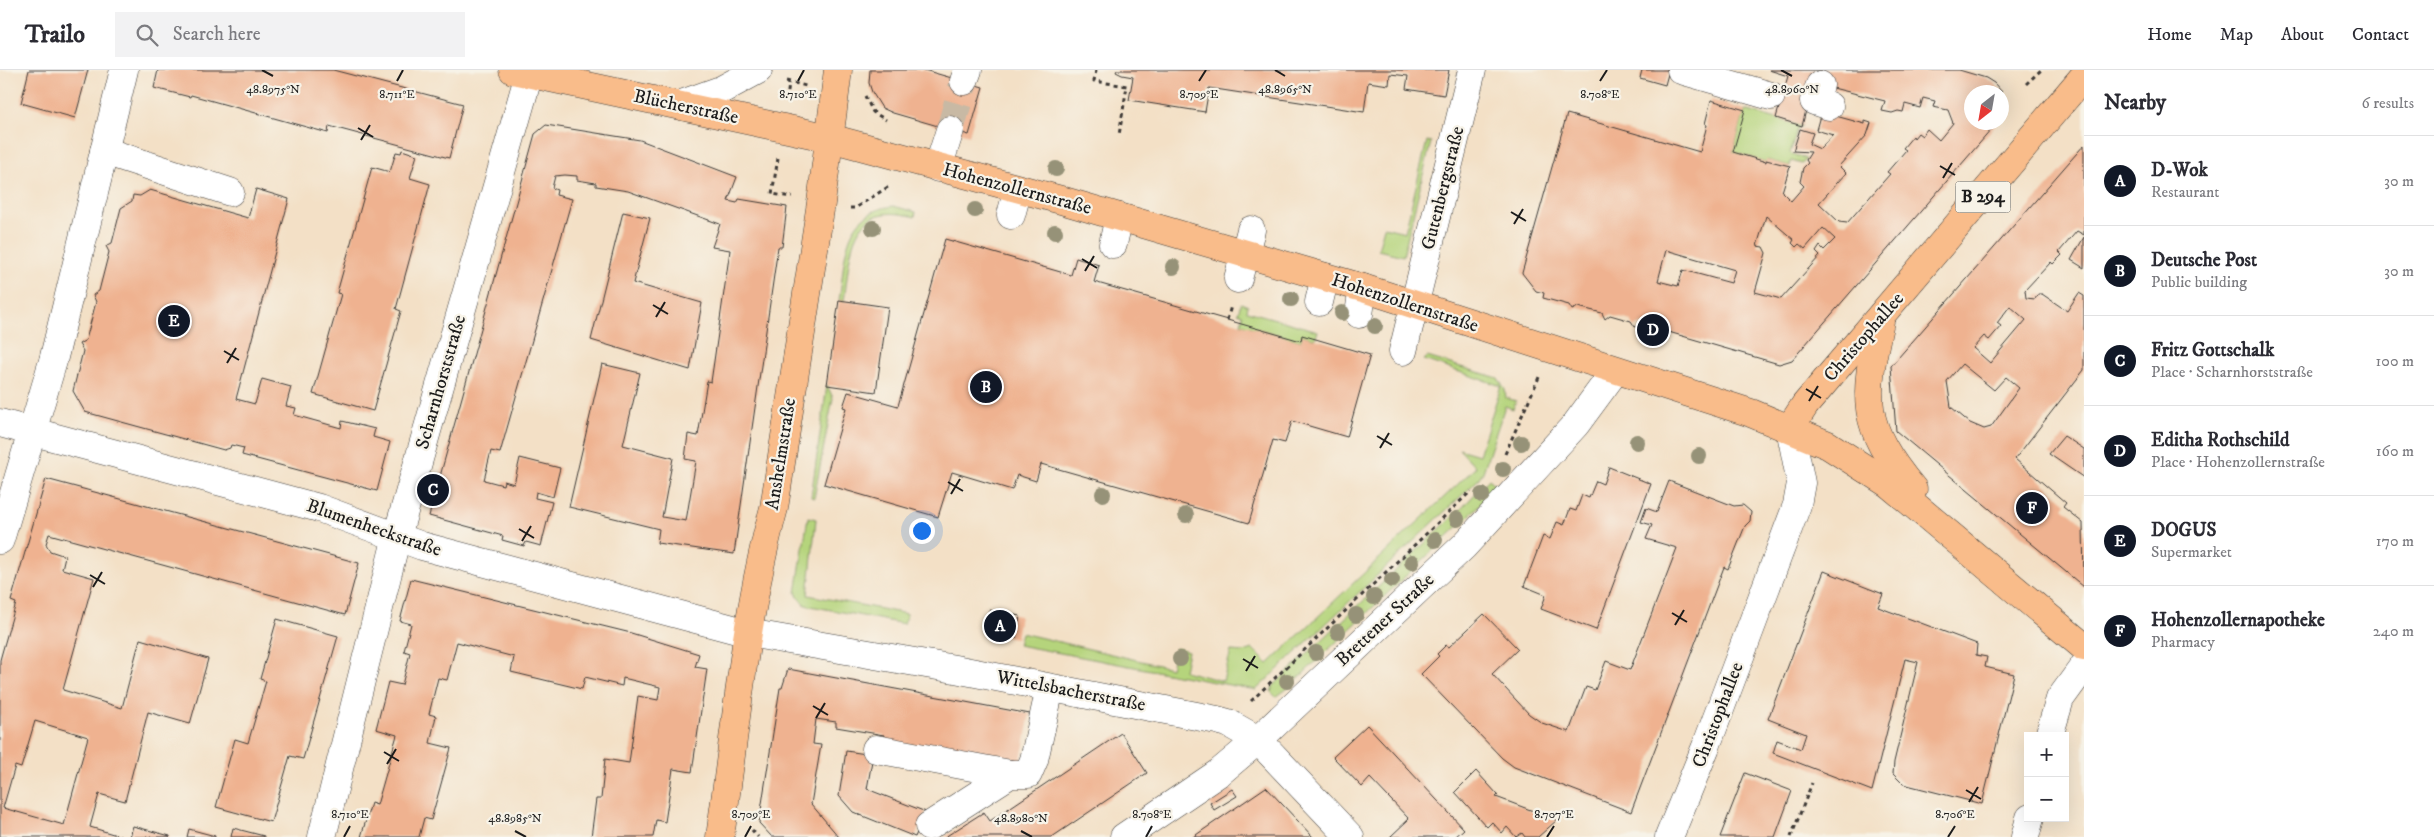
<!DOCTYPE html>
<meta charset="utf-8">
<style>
body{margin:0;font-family:"IM FELL DW Pica",serif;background:#f2f2f3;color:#2b2b33}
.controls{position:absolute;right:15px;bottom:15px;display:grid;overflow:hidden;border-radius:0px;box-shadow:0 5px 20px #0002}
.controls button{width:45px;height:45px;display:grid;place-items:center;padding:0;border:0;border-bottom:1px solid #e1e1e2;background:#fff;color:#2b2b33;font:25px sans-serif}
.compass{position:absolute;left:1964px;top:15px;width:45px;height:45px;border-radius:50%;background:#fff;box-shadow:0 5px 20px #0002;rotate:211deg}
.you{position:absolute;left:921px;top:460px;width:18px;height:18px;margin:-12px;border:4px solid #fff;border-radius:50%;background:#1a73e8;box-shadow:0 0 0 8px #1a73e833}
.badge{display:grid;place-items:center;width:32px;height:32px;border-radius:50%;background:#111827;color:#fff;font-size:16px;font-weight:700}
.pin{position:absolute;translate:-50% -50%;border:2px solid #fff;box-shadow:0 1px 5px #0006}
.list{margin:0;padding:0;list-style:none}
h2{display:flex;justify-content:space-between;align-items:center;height:65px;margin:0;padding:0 20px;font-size:21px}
h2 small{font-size:16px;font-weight:400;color:#7c7c81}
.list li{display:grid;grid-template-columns:32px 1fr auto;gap:15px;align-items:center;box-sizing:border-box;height:90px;padding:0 20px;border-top:1px solid #e1e1e2}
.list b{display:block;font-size:19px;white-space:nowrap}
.list p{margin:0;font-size:16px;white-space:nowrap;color:#7c7c81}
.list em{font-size:16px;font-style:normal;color:#7c7c81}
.icon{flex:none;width:28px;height:28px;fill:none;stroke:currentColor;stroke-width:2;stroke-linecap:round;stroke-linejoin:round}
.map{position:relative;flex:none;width:2084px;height:767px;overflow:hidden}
header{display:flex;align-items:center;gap:30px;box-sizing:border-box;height:70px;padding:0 25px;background:#fff;border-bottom:1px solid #e1e1e2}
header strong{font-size:24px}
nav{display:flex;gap:28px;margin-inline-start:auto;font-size:18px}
.search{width:350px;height:45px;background:#f2f2f3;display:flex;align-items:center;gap:12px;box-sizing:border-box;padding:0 18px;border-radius:0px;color:#7c7c81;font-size:19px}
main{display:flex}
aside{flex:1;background:#fff}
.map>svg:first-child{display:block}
.green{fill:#b5d47b;stroke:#68784c}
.building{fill:#efb290;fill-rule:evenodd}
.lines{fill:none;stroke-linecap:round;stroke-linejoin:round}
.minor-tunnel{stroke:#c8b9a4;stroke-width:28;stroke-dasharray:28 14;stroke-linecap:butt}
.minor-casing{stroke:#3c3936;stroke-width:29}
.major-casing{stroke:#3c3936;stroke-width:29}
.path{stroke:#3c3936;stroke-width:3;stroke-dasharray:4 4;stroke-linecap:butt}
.minor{stroke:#fff;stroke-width:28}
.major{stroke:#f9bc8a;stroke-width:28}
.tree{fill:#969278}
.ticks{fill:none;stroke:#1c1c1c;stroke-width:2}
.labels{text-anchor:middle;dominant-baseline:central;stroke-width:4.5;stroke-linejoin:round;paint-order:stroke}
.shield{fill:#f7f3e8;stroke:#5e5c59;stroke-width:1}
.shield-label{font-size:18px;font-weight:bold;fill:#1c1c1c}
.street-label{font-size:19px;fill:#1c1c1c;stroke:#f7f3e8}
.ticks-label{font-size:12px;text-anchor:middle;fill:#1c1c1c;stroke:#f7f3e8;stroke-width:4.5;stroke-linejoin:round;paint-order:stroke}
</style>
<header>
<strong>Trailo</strong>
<div class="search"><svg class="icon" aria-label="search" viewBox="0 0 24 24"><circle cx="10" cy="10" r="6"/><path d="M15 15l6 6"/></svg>Search here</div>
<nav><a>Home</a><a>Map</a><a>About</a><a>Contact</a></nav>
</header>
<main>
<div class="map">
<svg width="2084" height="767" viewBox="0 0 2084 767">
<rect width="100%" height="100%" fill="#f7f3e8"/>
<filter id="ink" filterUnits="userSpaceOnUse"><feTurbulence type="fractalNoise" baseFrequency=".02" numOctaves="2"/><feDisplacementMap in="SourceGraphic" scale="10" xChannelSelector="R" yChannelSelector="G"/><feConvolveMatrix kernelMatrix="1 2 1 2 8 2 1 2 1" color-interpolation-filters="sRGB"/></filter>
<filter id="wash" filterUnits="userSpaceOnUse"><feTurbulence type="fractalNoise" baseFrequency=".0096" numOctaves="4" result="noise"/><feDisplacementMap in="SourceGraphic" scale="20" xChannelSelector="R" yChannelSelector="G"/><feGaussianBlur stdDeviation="1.12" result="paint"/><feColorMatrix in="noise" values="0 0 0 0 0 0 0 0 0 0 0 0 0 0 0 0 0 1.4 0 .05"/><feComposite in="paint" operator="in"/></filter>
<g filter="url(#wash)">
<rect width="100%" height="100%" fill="#f3e0c6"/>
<g class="green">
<polygon points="1745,40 1802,56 1798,58 1790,83 1806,89 1802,94 1791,91 1790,96 1767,90 1766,92 1733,82"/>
<polygon points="1427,71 1431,72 1403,186 1378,180 1384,157 1405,162"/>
<path d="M893 136 916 142 915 147C848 129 851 184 844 231L839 230C846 189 841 143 893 136Z"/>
<polygon points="1241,233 1248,236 1247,241 1318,261 1315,269 1302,265 1301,271 1241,254 1243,245 1238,243"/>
<polygon points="1427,287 1498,308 1505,320 1506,328 1516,331 1513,339 1505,336 1483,402 1476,412 1256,620 1018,575 1021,563 1171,598 1176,578 1188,581 1184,601 1223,611 1231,581 1244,582 1253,579 1268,594 1476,397 1459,379 1479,385 1501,316 1424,290"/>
<polygon points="827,315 833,328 814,428 811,427"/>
<polygon points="1489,409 1497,416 1469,446 1288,618 1276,627 1271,622 1273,616 1461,439"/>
<polygon points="808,447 816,449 808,525 907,544 904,554 805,535 796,523"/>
</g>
<g id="blocks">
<g class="building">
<polygon points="29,0 88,0 75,48 21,33"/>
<polygon points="158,0 333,0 463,34 449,88 329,56 328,63 191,25 190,27 154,18"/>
<polygon points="870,0 924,0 983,17 969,65 893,43 882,38 872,22 869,13"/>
<polygon points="1117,0 1449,0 1444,25 1406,19 1408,6 1390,4 1389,15 1368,12 1364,42 1209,18 1205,42 1129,30 1133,7 1122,5 1116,2"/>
<polygon points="1642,0 1669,0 1665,15 1640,8"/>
<path d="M1769 0H1959L1986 8 1994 13 2002 22H1972V52H1998L1792 290 1779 294 1641 254 1635 257 1631 251 1610 245 1605 249 1602 243 1578 237 1572 240 1569 235 1543 228 1544 223 1536 221 1522 203 1567 44 1700 82 1707 55 1705 54 1711 30 1745 40 1733 82 1766 92V90L1790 96 1782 122 1791 131 1804 116 1800 112 1803 98 1808 93 1806 90 1811 82 1793 81 1800 59 1813 63 1809 74 1820 79 1833 65 1816 60 1821 42 1865 54V51L1871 53 1867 65 1839 96 1846 103 1819 133 1839 152 1847 153 1890 104 1887 102 1906 80 1903 78 1913 66 1914 68 1918 63 1922 66 1927 59 1939 70 1953 53 1948 40 1933 37 1935 31 1923 28 1920 38 1905 34 1903 42 1898 41 1892 43 1882 41 1885 31 1813 13 1802 56 1776 48 1788 6ZM1766 146 1794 170 1792 173 1796 177 1799 174 1805 179 1823 158 1835 169 1824 180 1820 176 1816 182 1820 186 1781 229 1755 222 1766 183 1763 177 1757 176ZM1666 180 1735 200 1731 213 1683 200 1678 216 1658 211Z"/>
<polygon points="2002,24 2005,39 2002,47"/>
<polygon points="546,55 640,70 737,107 728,131 737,133 739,129 787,137 782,177 778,177 734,484 657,473 659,459 569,437 602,294 640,303 623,375 673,388 662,447 686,451 696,391 685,389 688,364 698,366 707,311 711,312 730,180 712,177 720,154 628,121 596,116 596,113 577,110 577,106 565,105 555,106 552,118 557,120 556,125 572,129 500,383 491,381 484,410 503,415 504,411 514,414 520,388 560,398 553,427 536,422 535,428 552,432 541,476 526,472 524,476 502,470 503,466 429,446 535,64"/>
<path d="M2084 75V165L2077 161 2059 182 2062 185 2053 194 2051 192 2025 220 2026 228 2035 229 2038 224H2042L2067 241 2079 223 2084 226V300L2015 389 2066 433 2063 437 2083 453 2084 517 1896 361 1891 296ZM2010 236 2026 250 1990 293 1973 278 1984 266 1989 270 2001 256 1997 253ZM1962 294 1994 320 2006 307 2019 318 1991 357 1984 359 1970 353 1951 337 1947 311Z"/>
<polygon points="402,80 417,85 410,108 430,114 396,239 401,241 373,341 313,324 341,224 337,223 372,97 390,102 396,82 401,83"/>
<polygon points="256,119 289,129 236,329 255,334 262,309 291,317 286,336 296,338 294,345 341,358 342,351 375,359 373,367 390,372 377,421 242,385 244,378 231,375 230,378 224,380 85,342 73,321 83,281 79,274 86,270 96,232 93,225 99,221 109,182 106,176 112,173 121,138 132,131 133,125 140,126 150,120 248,148"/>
<polygon points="623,142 650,148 633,213 702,233 690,300 591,270"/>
<polygon points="2084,167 2084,198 2071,190"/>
<polygon points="945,169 1071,205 1076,188 1099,195 1094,212 1301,271 1302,265 1370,285 1347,367 1292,351 1285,373 1273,370 1249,453 1041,394 1036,411 1017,405 1012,420 952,402 938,447 824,414 846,338 843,337 848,322 898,336"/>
<polygon points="839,230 888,237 876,322 827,315"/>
<polygon points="2064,366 2084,379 2084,408 2049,384"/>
<polygon points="1609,397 1651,414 1596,560 1541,539 1546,525 1524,516 1543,466 1550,469 1557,452 1564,455 1570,439 1576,441 1582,425 1589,428 1596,411 1603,414"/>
<path d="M46 409 359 493 345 545 49 464 46 474 50 481 65 486 62 499 94 508 63 620 122 638 140 569 208 589 190 654 148 642 125 731 99 724 90 757 123 767H0V590L16 533 11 531ZM35 651 88 667 64 755 3 738 15 696 21 698Z"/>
<polygon points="1669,411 1734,436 1743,435 1751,442 1750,451 1745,456 1728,499 1724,497 1631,742 1514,697 1502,688 1421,604 1439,586 1437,584 1446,575 1449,577 1484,544 1518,579 1492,604 1529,644 1542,653 1569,662 1586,617 1595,620 1606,591 1630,600 1677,478 1646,469 1652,455 1641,452 1646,438 1657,442"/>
<polygon points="1824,501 1883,524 1878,537 1977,574 1976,585 1987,587 1985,597 2014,604 1982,734 1903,714 1893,704 1894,692 1918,592 1905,589 1872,721 1773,683 1777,670 1801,679 1806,664 1768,649"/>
<polygon points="411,509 631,563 699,584 695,597 707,599 692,702 673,699 665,752 656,750 653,767 591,767 596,729 601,729 605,689 629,693 638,626 658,630 660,617 623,608 622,616 585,607 582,619 511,602 514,587 457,572 447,610 438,608 429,644 436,646 430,673 451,678 431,750 424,748 419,767 361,767 371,733 377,735 397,665 376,659 388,612 402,615 410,583 404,581 411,554 400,551"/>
<polygon points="989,540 1020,546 1016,568 985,562"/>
<polygon points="277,549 338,566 303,689 290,686 271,752 216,737 235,669 248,673 266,611 260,609"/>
<polygon points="788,599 1030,644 1020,695 883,670 884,665 836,657 836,652 816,649 813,674 821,675 811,734 839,767 772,767 759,753 780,618 782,618"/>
<polygon points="1367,655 1464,759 1455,767 1390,767 1409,749 1370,708 1362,717 1333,687"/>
<polygon points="1121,663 1147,703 1052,767 945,767 984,742 990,751"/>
<polygon points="846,681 873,685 867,719 926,742 915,767 853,742 839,726"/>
<polygon points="1476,701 1498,725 1496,727 1557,750 1538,767 1525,767 1522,763 1516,767 1507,757 1502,763 1492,752 1487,757 1455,722"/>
<polygon points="1745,703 1792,721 1775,767 1720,767"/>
<polygon points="1266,717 1313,767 1193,767"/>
<polygon points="1232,719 1237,726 1214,740 1210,733"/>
<polygon points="133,756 170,766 170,767 130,767"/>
<polygon points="233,758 264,766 264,767 231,767"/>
<polygon points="189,759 215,766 215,767 187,767"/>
</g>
</g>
</g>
<g filter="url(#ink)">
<use href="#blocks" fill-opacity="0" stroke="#3c3936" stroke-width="1"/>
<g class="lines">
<polyline class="minor-tunnel" points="950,60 964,11"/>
<defs>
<g id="minor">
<polyline points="1681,0 1771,26"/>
<polyline points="964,11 968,0"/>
<polyline points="1820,15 1814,31 1829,36"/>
<polyline points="679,35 721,20 758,0"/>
<polyline points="104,81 230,122"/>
<polyline points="938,98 950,60"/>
<polyline points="1011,145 1018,119"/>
<polyline points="1113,174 1119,147"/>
<polyline points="1238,209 1251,160"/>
<polyline points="1319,232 1325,207"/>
<polyline points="1359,244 1363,218"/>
<polyline points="1403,281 1472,0"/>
<polyline points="0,353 319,438 422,476 748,563 955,599 1217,650 1228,653 1258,670 1350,767"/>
<polyline points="0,470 53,291 124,0"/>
<polyline points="2049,666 2060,629 2084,596"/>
<polyline points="876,679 1010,704"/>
<polyline points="929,756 1010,704 1028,704 1034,690 1050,618"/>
<polyline points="322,767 397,466 529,4"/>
<polyline points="1124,767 1220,702 1258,670 1464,476 1576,354 1615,301"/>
<polyline points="1669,767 1707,674 1797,435 1801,413 1790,358"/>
<polyline points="2025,767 2030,748"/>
</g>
<g id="major">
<polyline points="513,0 830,68 1061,130 1363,218 1751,343 1828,375 1889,414 2084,577"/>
<path d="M1880 251C1863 329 1860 355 1913 419"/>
<polyline points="1790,358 1805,335 2084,6"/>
<path d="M720 767C736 657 745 545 774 438L821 133 838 0"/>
</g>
</defs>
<use href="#minor" class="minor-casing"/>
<use href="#major" class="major-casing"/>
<g class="path">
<polyline points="1096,0 1094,11 1127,16 1119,65"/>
<polyline points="786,11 806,16"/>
<polyline points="2026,14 2041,0"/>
<polyline points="865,26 873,42 886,50"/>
<polyline points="787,30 789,13"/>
<polyline points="778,88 772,124 792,127"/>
<polyline points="850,138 855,138 891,115"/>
<polyline points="1227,250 1231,236"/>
<polyline points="1505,384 1540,305"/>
<polyline points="1251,631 1471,421"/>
<polyline points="752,760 758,767"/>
<polyline points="1791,767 1812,713"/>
</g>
<use href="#minor" class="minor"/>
<use href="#major" class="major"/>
</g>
<g class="tree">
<circle cx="1056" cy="99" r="8"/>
<circle cx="975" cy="140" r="8"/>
<circle cx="873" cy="158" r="8"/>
<circle cx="1055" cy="162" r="8"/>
<circle cx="1173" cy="197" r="8"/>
<circle cx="1291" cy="229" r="8"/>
<circle cx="1342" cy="243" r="8"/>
<circle cx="1375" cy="256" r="8"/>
<circle cx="1637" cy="372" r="8"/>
<circle cx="1521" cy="373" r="8"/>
<circle cx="1699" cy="386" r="8"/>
<circle cx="1503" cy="399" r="8"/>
<circle cx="1103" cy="424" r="8"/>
<circle cx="1482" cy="425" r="8"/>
<circle cx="1186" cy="445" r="8"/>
<circle cx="1457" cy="449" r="8"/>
<circle cx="1435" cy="470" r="8"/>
<circle cx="1412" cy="492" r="8"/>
<circle cx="1392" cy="510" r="8"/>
<circle cx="1374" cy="527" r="8"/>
<circle cx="1356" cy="545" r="8"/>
<circle cx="1338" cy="562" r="8"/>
<circle cx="1316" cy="583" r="8"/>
<circle cx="1180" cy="589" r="8"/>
<circle cx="1287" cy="611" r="8"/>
</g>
</g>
<path class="ticks" d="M262 0 273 6M1275 0 1285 6M1781 0 1792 6M397 11 403 0M798 11 804 0M1199 11 1206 0M1600 11 1607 0M358 58 373 67M361 70 370 55M1940 96 1955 105M1943 108 1952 93M1511 142 1526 151M1514 154 1523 139M1082 189 1097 198M1085 201 1094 186M653 235 668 244M656 247 665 232M224 281 239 290M227 293 236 278M1806 319 1821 328M1809 331 1818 316M1377 366 1392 375M1380 378 1389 363M948 412 963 421M951 424 960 409M519 459 534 468M522 471 531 456M90 505 105 514M93 517 102 502M1672 543 1687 552M1675 555 1684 540M1243 589 1258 598M1246 601 1255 586M813 636 828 645M816 648 825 633M384 682 399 691M387 694 396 679M1966 720 1981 729M1969 732 1978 717M515 761 526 767M1021 761 1032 767M344 767 350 756M745 767 751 756M1146 767 1152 756M1547 767 1554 756M1948 767 1955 756"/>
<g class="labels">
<rect class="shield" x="1955.5" y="111.5" width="55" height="31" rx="4"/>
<g class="shield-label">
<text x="1983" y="127">B 294</text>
</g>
<g class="street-label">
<text transform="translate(686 37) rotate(12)">Blücherstraße</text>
<text transform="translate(1443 118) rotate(-76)">Gutenbergstraße</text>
<text transform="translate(1017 119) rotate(15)">Hohenzollernstraße</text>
<text transform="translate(1405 233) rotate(18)">Hohenzollernstraße</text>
<text transform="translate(1864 267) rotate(-49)">Christophallee</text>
<text transform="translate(441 312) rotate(-74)">Scharnhorststraße</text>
<text transform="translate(781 384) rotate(-81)">Anshelmstraße</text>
<text transform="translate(374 458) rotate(19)">Blumenheckstraße</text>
<text transform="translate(1385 550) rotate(-43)">Brettener Straße</text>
<text transform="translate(1071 621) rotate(11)">Wittelsbacherstraße</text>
<text transform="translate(1718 645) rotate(-69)">Christophallee</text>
</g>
</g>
<g class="ticks-label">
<text x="273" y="23">48.8975°N</text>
<text x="1285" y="23">48.8965°N</text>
<text x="1792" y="23">48.8960°N</text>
<text x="798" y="28">8.710°E</text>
<text x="1199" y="28">8.709°E</text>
<text x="1600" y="28">8.708°E</text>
<text x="397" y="28">8.711°E</text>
<text x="350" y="748">8.710°E</text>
<text x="751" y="748">8.709°E</text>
<text x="1152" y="748">8.708°E</text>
<text x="1554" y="748">8.707°E</text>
<text x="1955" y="748">8.706°E</text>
<text x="515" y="752">48.8985°N</text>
<text x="1021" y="752">48.8980°N</text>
</g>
</svg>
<div class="controls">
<button>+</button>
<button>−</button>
</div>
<svg class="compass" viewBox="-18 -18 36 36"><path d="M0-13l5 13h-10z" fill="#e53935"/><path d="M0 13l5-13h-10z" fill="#7c7c81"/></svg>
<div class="you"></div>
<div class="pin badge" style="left:1000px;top:556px">A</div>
<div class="pin badge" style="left:986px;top:317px">B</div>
<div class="pin badge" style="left:433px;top:420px">C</div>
<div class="pin badge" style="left:1653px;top:260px">D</div>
<div class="pin badge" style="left:174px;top:251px">E</div>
<div class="pin badge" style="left:2032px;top:438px">F</div>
</div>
<aside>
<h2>Nearby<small>6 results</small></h2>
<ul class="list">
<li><span class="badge">A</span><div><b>D-Wok</b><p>Restaurant</p></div><em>30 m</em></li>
<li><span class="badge">B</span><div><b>Deutsche Post</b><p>Public building</p></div><em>30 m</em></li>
<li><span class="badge">C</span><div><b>Fritz Gottschalk</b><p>Place · Scharnhorststraße</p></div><em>100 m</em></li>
<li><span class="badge">D</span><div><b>Editha Rothschild</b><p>Place · Hohenzollernstraße</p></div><em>160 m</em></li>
<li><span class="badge">E</span><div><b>DOGUS</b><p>Supermarket</p></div><em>170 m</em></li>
<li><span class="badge">F</span><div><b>Hohenzollernapotheke</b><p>Pharmacy</p></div><em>240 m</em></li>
</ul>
</aside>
</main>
